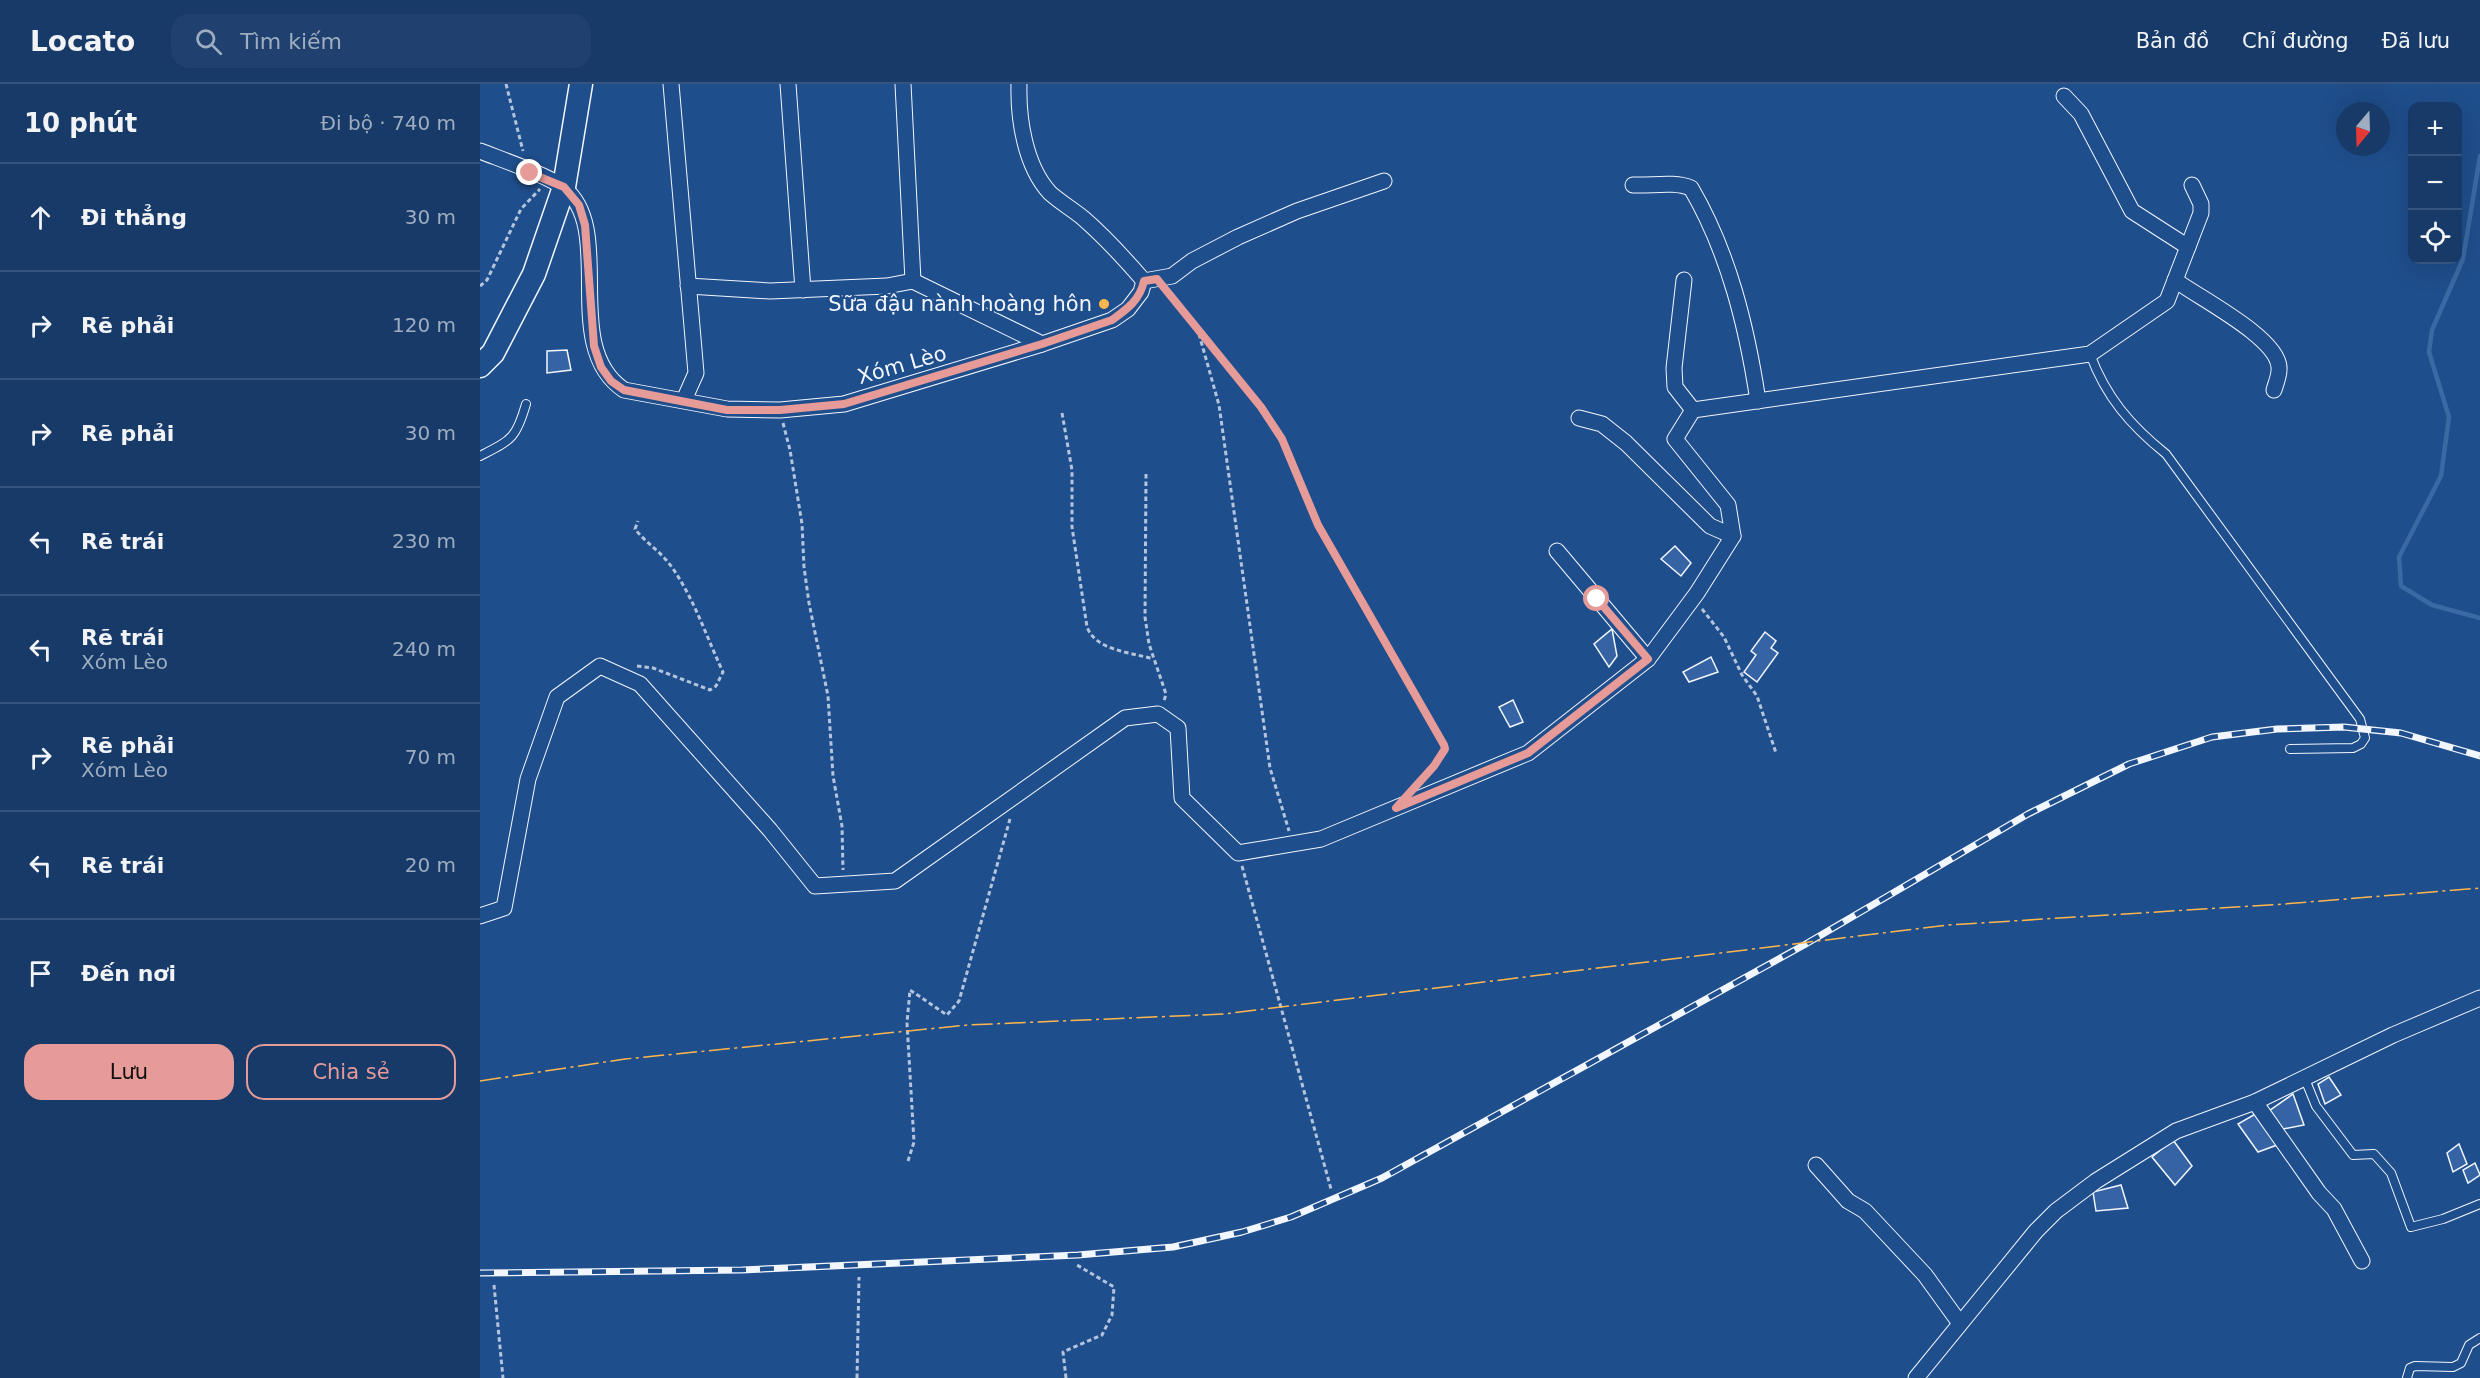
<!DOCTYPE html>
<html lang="vi">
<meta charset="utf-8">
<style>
body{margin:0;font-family:"DejaVu Sans",sans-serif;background:#20416f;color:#f1f3f6}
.controls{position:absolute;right:18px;top:18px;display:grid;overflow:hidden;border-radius:12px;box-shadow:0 6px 24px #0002}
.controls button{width:54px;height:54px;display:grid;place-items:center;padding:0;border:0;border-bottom:2px solid #36547d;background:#173a69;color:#f1f3f6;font:30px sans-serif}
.compass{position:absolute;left:1856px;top:18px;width:54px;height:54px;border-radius:50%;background:#173a69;box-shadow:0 6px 24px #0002;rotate:199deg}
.stop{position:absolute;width:18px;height:18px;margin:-14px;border:4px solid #e69b98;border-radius:50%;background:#fff}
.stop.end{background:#e69b98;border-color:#fff;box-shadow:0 2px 6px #0008}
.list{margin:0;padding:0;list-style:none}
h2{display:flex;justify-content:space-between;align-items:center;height:78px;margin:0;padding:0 24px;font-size:26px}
h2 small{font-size:20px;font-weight:400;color:#9eadc0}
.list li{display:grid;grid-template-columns:39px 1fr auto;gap:18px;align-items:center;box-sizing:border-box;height:108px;padding:0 24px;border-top:2px solid #36547d}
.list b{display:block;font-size:22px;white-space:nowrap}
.list p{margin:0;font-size:20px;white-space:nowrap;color:#9eadc0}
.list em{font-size:20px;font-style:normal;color:#9eadc0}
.actions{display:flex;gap:12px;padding:18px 24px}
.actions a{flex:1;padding:14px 0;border:2px solid #e69b98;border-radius:18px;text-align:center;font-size:21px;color:#e69b98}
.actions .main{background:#e69b98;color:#111}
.icon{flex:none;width:33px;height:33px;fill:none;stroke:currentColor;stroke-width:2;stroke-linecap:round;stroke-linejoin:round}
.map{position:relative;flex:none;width:2000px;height:1294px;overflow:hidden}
header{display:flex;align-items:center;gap:36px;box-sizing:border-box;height:84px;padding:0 30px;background:#173a69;border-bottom:2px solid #36547d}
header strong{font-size:28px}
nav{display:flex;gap:33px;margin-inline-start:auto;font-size:21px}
.search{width:420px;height:54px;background:#20416f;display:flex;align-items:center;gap:15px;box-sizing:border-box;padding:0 21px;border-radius:18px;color:#9eadc0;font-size:22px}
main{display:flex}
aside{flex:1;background:#173a69}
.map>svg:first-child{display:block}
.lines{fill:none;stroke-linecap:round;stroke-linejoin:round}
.stream{stroke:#3b69a3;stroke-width:4.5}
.building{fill:#3563a3;stroke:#f2f6ff;stroke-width:1.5}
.service-casing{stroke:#f2f6ff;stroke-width:10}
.minor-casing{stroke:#f2f6ff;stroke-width:17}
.primary-casing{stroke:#f2f6ff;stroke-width:25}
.path{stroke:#b3c4dc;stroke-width:3;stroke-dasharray:4.5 3;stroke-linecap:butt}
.service{stroke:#1f4e8c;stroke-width:8}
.minor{stroke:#1f4e8c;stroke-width:15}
.primary{stroke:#1f4e8c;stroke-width:22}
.rail-casing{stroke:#f2f6ff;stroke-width:7}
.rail{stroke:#1f4e8c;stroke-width:4.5;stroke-dasharray:14;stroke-linecap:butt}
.power{stroke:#ffb74d;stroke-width:1.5;stroke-dasharray:21 4.5 3 4.5;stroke-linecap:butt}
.route{stroke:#e69b98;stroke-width:8}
.poi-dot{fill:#ffb74d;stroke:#1f4e8c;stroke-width:2}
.labels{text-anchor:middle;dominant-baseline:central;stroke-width:4.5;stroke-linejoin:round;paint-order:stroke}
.poi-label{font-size:21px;fill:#f2f6ff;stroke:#1f4e8c;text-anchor:end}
.street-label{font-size:21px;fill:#f2f6ff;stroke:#1f4e8c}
</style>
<header>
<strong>Locato</strong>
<div class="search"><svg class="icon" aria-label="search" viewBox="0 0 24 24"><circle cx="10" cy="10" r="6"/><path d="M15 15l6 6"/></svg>Tìm kiếm</div>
<nav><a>Bản đồ</a><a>Chỉ đường</a><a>Đã lưu</a></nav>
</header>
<main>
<aside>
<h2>10 phút<small>Đi bộ · 740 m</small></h2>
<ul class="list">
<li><svg class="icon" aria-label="ahead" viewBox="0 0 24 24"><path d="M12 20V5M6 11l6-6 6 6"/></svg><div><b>Đi thẳng</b></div><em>30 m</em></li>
<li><svg class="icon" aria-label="right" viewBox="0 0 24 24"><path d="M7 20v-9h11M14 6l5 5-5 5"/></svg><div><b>Rẽ phải</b></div><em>120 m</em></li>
<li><svg class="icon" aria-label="right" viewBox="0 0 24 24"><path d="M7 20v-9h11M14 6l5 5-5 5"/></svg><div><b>Rẽ phải</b></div><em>30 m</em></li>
<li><svg class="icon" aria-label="left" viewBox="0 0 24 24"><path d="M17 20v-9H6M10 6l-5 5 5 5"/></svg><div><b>Rẽ trái</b></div><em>230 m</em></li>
<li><svg class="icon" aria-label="left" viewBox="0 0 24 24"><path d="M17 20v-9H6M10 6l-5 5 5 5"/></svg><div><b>Rẽ trái</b><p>Xóm Lèo</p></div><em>240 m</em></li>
<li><svg class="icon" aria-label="right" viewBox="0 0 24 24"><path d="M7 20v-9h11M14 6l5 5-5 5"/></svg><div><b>Rẽ phải</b><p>Xóm Lèo</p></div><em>70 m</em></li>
<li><svg class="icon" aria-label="left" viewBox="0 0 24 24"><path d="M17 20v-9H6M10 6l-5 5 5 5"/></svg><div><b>Rẽ trái</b></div><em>20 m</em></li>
<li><svg class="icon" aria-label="arrive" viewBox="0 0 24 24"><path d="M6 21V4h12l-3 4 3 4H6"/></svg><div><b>Đến nơi</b></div></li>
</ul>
<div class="actions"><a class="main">Lưu</a><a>Chia sẻ</a></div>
</aside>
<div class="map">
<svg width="2000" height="1294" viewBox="0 0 2000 1294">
<rect width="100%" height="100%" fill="#1f4e8c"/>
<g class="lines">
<polyline class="stream" points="2000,72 1983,175 1952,246 1949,268 1969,333 1961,392 1919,473 1921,502 1952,521 2000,534"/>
</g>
<g class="building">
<polygon points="87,266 91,286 67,289 67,267"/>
<polygon points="1195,462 1211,479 1201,492 1181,475"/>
<polygon points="1132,545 1137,572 1129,583 1114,560"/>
<polygon points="1285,548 1296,557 1291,564 1298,569 1277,598 1264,588 1276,571 1271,567"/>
<polygon points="1231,573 1238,588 1209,598 1203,588"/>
<polygon points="1033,616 1043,638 1030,643 1019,623"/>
<polygon points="1849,993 1861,1011 1845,1020 1838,1000"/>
<polygon points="1813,1010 1824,1041 1803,1045 1789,1027"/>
<polygon points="1777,1029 1797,1061 1778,1068 1758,1040"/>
<polygon points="1693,1056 1712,1082 1695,1101 1672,1073"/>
<polygon points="1979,1060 1987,1080 1973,1088 1967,1069"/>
<polygon points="1995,1079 2000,1091 1988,1099 1983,1086"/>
<polygon points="1641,1101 1648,1124 1616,1127 1613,1108"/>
</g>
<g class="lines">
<defs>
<g id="service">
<path d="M1610 270C1626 313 1650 341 1686 370L1880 635 1885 654 1881 660 1873 664 1810 665"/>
<path d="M0 372C31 356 36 355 46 320"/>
<polyline points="1825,995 1836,1022 1873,1071 1894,1070 1911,1089 1931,1143 1963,1135 2000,1120"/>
<polyline points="1927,1294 1930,1284 1935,1282 1973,1283 1981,1279 1989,1261 2000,1254"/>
</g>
<g id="minor">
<polyline points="191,0 216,289 204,316"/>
<polyline points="308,0 323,206"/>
<polyline points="423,0 433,197"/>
<polyline points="1584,12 1601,30 1652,127 1708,163"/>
<path d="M0 67C20 75 70 92 84 104 137 147 79 262 144 306L247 325 300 326 364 320 562 260 632 236 648 225 661 208 664 197C645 175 625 153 603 134 592 125 580 118 570 109 545 82 538 35 539 0"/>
<path d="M1153 101C1172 102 1194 97 1211 104 1249 169 1267 244 1278 317"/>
<polyline points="1204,196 1194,284 1195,303 1213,326"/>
<path d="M1695 196C1719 214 1797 253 1799 283 1800 290 1796 299 1794 306"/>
<polyline points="664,197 692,192 712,177 758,153 817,127 904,97"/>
<polyline points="208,202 290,207 407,202 433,197 562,260"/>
<polyline points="1099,334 1122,340 1146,359 1230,442 1253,452"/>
<polyline points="1077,467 1168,575"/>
<polyline points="0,832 24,824 48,695 77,613 120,582 160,600 290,746 335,802 415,797 645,634 678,630 698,644 702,714 758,769 841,755 1048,669 1168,575 1217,509 1253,452 1248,421 1195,355 1213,326 1610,270 1687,217 1721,129 1721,120 1712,101"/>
<polyline points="1775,1018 1839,1109 1854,1125 1882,1177"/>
<polyline points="1336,1081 1368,1117 1385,1127 1445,1191 1479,1238"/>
<polyline points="1436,1294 1556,1147 1576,1127 1616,1097 1696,1047 1775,1018 1913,951 2000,914"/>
</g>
<polyline id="primary" points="0,282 13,269 54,190 84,103 101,0"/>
</defs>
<use href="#service" class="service-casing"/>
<use href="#minor" class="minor-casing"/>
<use href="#primary" class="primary-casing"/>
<g class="path">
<polyline points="26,0 43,67"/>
<polyline points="0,202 7,196 41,125 60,105"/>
<polyline points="686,207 781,323 802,355 838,441 964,661 962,671 941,696"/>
<polyline points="719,250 739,321 790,684 809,747"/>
<path d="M582 329 592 386V443L607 543C616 567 651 568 673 575"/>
<polyline points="303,339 310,366 322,440 324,483 329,519 348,612 353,692 362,742 363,786"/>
<polyline points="666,390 665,533 669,560 686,610 684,617"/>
<polyline points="1222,525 1244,553 1262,591 1277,612 1296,669"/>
<path d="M157 582 173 584 230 606 236 602 243 588C226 552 214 514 191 482 181 468 166 459 155 445L158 437"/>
<polyline points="762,782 851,1105"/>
<polyline points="428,1077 434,1058 427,939 430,906 467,931 479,917 530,735"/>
<polyline points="14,1201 23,1294"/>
<polyline points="377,1294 379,1193"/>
<polyline points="586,1294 583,1268 622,1251 632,1231 634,1203 597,1181"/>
</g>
<use href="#service" class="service"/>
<use href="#minor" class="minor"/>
<use href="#primary" class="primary"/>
<defs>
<polyline id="rail" points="0,1189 262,1186 598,1171 693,1163 762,1148 811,1133 902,1094 1324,861 1548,730 1649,680 1732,653 1797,645 1864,643 1921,649 2000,672"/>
</defs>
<use href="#rail" class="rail-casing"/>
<use href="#rail" class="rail"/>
<polyline class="power" points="0,997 145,975 488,941 744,930 1468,841 1804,820 2000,804"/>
</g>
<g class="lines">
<path class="route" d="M50 89 84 103 99 121 105 141 114 262 121 283 131 297 144 306 247 326H300L364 320 562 260 632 236C647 225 660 216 664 197L677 195 781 323 802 355 838 441 964 661 965 665 954 682 916 724 1048 669 1168 575 1117 515"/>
</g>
<circle class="poi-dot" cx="624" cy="220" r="6"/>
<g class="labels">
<g class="poi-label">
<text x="612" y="220">Sữa đậu nành hoàng hôn</text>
</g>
<g class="street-label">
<text transform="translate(422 281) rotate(-16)">Xóm Lèo</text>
</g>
</g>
</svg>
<div class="controls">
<button>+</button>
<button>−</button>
<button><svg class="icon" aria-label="locate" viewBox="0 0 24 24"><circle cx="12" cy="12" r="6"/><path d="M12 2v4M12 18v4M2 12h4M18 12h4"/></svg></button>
</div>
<svg class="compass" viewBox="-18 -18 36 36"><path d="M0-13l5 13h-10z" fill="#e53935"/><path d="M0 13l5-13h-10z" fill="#9eadc0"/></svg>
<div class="stop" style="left:1117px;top:515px"></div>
<div class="stop end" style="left:50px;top:89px"></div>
</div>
</main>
